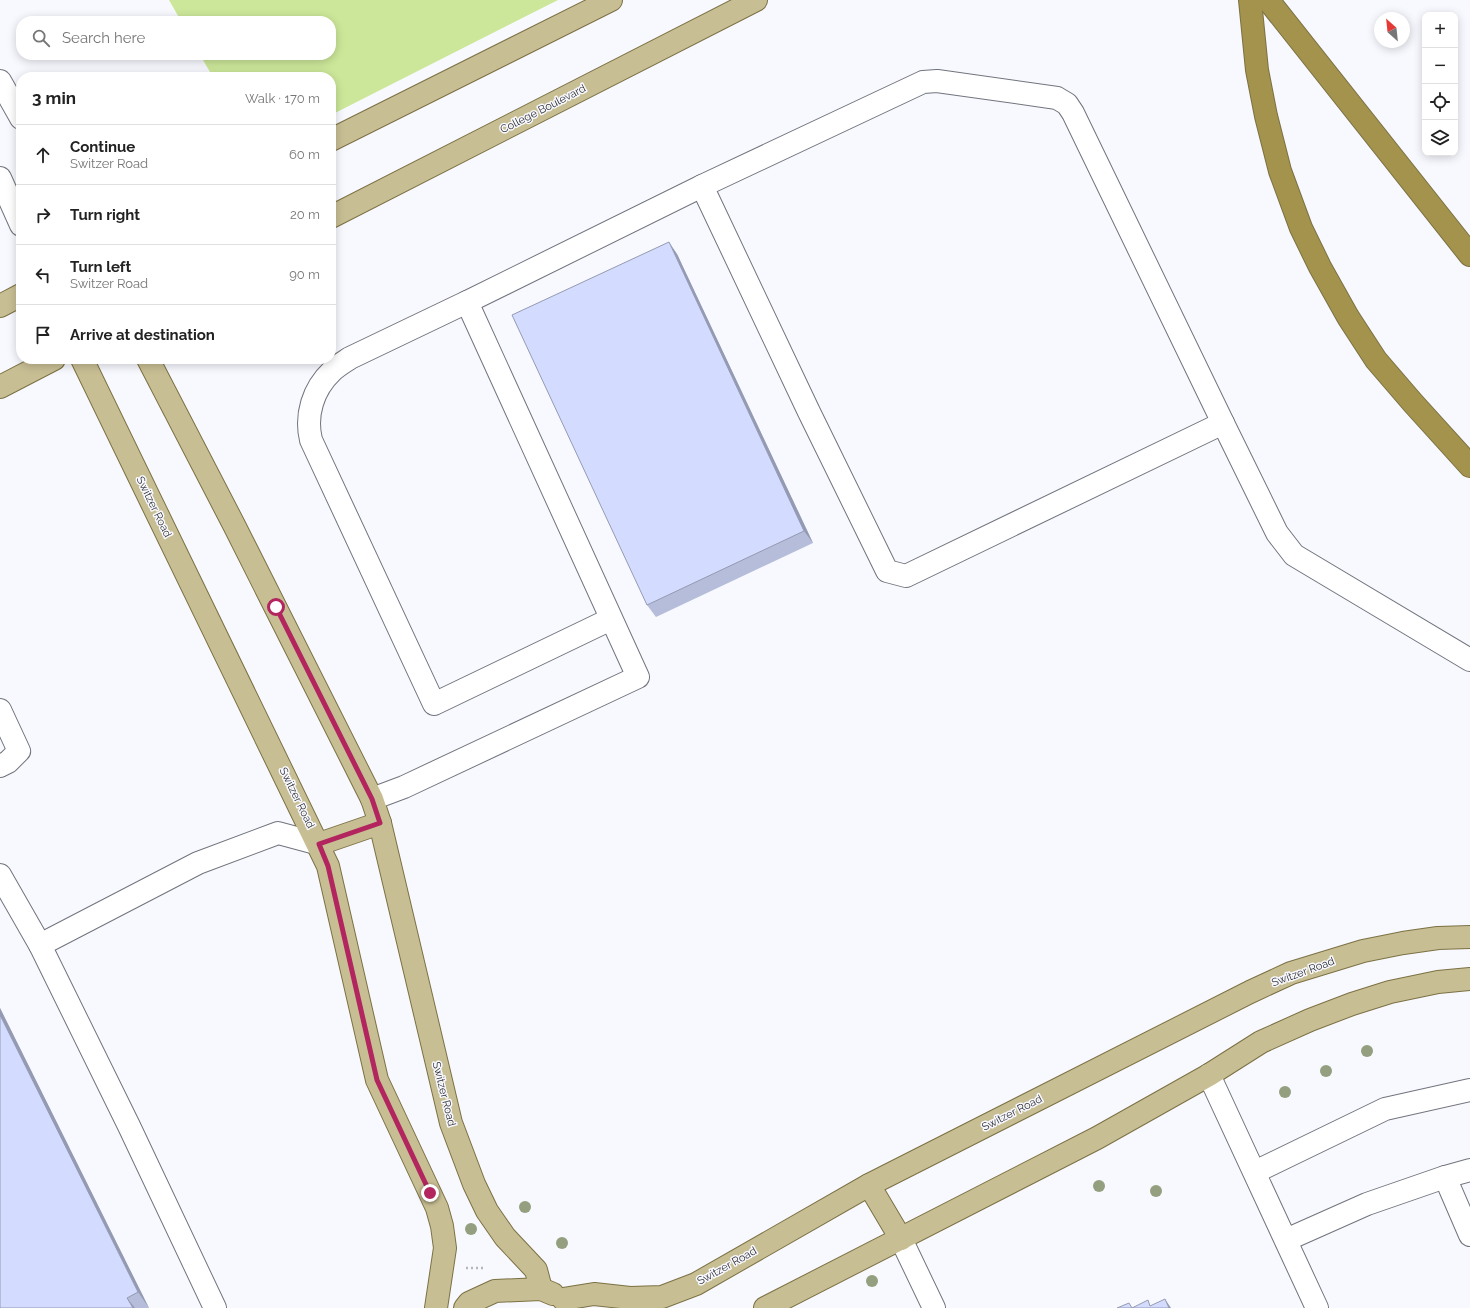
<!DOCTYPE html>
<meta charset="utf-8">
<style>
body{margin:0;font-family:Raleway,sans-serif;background:#f6f6f6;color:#222}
.controls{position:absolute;right:12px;top:12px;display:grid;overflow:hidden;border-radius:8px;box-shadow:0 2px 10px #0003}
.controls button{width:36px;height:36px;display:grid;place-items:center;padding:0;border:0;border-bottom:1px solid #e0e0e0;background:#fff;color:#222;font:20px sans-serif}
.compass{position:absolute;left:1374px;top:12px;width:36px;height:36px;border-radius:50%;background:#fff;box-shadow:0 2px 10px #0003;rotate:333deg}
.stop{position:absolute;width:12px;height:12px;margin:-9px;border:3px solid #b2255e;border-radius:50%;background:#fff}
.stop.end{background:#b2255e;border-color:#fff;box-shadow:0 1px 4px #0008}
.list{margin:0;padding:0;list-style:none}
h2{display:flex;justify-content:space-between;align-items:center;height:52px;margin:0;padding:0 16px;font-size:17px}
h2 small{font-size:13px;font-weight:400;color:#767676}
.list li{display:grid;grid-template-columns:26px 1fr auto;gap:12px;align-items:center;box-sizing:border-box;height:60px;padding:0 16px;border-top:1px solid #e0e0e0}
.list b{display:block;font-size:15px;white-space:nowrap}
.list p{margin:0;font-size:13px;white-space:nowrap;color:#767676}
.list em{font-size:13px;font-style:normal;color:#767676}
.icon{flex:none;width:22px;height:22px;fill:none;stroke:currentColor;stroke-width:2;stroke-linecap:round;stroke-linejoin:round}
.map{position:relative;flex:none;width:1470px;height:1308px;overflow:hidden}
.search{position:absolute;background:#fff;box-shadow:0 2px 10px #0003;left:16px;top:16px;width:320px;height:44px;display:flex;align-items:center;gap:10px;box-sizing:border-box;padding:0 14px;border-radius:16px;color:#767676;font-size:15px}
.panel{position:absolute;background:#fff;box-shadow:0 2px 10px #0003;left:16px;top:72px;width:320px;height:292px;border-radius:16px}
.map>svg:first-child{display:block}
.green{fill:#cce799}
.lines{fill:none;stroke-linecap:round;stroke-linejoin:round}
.minor-casing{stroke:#71747e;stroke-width:24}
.major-casing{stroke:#7b7144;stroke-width:24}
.highway-casing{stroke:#7b7144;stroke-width:24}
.path{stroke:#b5b6bb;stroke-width:2.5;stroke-dasharray:2 3;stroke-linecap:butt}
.minor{stroke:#fff;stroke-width:22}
.major{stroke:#c8be94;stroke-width:22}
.highway{stroke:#a4934c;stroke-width:22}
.tree{fill:#949f7f}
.wall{fill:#b5bdda}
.shaded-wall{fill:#949ab2}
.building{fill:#d3dcfe;stroke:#949ab2}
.route{stroke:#b2255e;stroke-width:5}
.labels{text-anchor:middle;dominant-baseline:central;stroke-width:3;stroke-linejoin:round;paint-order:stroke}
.street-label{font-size:11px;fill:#303136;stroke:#f8f9fe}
</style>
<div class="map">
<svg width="1470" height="1308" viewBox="0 0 1470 1308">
<rect width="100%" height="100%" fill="#f8f9fe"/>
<polygon class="green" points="169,0 558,0 331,115 331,77 213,77 200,55 331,55 331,21 181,21"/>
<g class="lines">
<defs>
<g id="minor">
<polyline points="0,81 21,118"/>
<polyline points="0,178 21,225"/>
<polyline points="702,186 923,82 937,81 1057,98 1067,104 1073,113 1223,423"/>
<path d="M467 302 350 358C344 362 337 366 332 371 313 389 305 415 311 440L434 704 611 619"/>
<polyline points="0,710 19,751 8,762 0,766"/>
<polyline points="372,799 404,787 638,677 467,302 702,186 809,412 887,571 906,576 1223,423 1277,533 1294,555 1470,660"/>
<polyline points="0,875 40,945"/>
<polyline points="1209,1075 1317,1308"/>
<polyline points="1255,1172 1385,1109 1470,1090"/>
<polyline points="1445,1177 1470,1235"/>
<polyline points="901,1239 934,1308"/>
<polyline points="1286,1240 1367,1204 1445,1177 1470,1170"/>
<polyline points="215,1308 129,1126 40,945 198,863 278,833 319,844"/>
</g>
<g id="major">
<polyline points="331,140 611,0"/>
<polyline points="331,217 756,0"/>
<polyline points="0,306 21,295"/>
<polyline points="82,359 328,866 377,1080 437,1208 442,1226 445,1248 436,1308"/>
<polyline points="148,359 234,525 372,799 380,823 451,1123 474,1184 487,1211 505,1237 536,1270 541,1289"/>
<polyline points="0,387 54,359"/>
<polyline points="319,844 380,823"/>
<polyline points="869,1185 901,1239"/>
<polyline points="563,1299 594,1294 630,1298 662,1297 696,1284 869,1185 1250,992 1291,973 1363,951 1403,943 1438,938 1470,937"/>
<polyline points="465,1308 469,1303 495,1291 541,1289 553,1294"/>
<polyline points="765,1308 1097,1138 1209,1075 1261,1042 1310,1020 1352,1004 1390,992 1438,982 1470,979"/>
</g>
<g id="highway">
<polyline points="1250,0 1257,70 1266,116 1280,171 1301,228 1320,267 1348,317 1376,360 1413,403 1470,466"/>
<polyline points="1268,0 1470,255"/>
</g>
</defs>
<use href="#minor" class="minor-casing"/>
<use href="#major" class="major-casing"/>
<use href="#highway" class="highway-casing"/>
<polyline class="path" points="466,1268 483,1268"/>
<use href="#minor" class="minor"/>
<use href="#major" class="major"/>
<use href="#highway" class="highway"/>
</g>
<g class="tree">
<circle cx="1367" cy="1051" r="6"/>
<circle cx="1326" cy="1071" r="6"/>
<circle cx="1285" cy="1092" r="6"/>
<circle cx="1099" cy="1186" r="6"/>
<circle cx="1156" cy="1191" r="6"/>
<circle cx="525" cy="1207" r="6"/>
<circle cx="471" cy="1229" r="6"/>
<circle cx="562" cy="1243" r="6"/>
<circle cx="872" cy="1281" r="6"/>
</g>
<g class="wall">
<polygon points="677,254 813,543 656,617 647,605"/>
<polygon points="0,1008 149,1308 0,1308"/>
</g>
<g class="shaded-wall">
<polygon points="669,242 677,254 813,543 804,531"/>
<polygon points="0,1008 149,1308 138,1292 0,1015"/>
<polygon points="127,1298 135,1308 133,1308"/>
<polygon points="1165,1299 1171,1308 1169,1308"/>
</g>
<g class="building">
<polygon points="669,242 804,531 647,605 512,315"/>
<polygon points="0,1015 138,1292 127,1298 133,1308 0,1308"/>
<polygon points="1165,1299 1169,1308 1117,1308 1129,1303 1132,1308 1148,1300 1150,1306"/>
</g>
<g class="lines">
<polyline class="route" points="276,607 372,799 380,823 319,844 328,866 377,1080 430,1193"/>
</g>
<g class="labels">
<g class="street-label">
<text transform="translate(543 109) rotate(-27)">College Boulevard</text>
<text transform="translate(154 507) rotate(64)">Switzer Road</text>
<text transform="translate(297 798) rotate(64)">Switzer Road</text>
<text transform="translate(1303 972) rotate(-20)">Switzer Road</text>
<text transform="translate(444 1094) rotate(76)">Switzer Road</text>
<text transform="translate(1012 1113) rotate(-27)">Switzer Road</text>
<text transform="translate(727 1266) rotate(-29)">Switzer Road</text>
</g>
</g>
</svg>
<div class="controls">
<button>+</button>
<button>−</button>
<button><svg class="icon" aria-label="locate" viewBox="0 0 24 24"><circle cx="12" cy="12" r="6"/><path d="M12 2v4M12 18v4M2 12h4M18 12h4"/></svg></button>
<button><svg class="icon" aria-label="layers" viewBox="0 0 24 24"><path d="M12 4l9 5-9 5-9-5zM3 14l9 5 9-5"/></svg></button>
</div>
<svg class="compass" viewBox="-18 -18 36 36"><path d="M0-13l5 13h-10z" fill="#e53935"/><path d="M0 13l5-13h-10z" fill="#767676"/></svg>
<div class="stop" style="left:276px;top:607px"></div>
<div class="stop end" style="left:430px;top:1193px"></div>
<div class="search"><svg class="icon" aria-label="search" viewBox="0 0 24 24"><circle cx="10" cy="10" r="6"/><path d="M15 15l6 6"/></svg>Search here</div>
<section class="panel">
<h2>3 min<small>Walk · 170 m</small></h2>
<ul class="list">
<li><svg class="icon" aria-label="ahead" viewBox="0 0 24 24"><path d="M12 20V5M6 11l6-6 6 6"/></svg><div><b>Continue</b><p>Switzer Road</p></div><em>60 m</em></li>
<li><svg class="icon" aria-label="right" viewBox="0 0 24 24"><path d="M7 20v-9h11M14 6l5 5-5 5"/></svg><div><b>Turn right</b></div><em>20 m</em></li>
<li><svg class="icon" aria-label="left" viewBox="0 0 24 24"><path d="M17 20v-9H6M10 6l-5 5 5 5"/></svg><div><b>Turn left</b><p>Switzer Road</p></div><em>90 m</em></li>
<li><svg class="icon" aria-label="arrive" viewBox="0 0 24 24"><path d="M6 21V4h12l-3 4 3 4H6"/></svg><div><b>Arrive at destination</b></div></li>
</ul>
</section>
</div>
